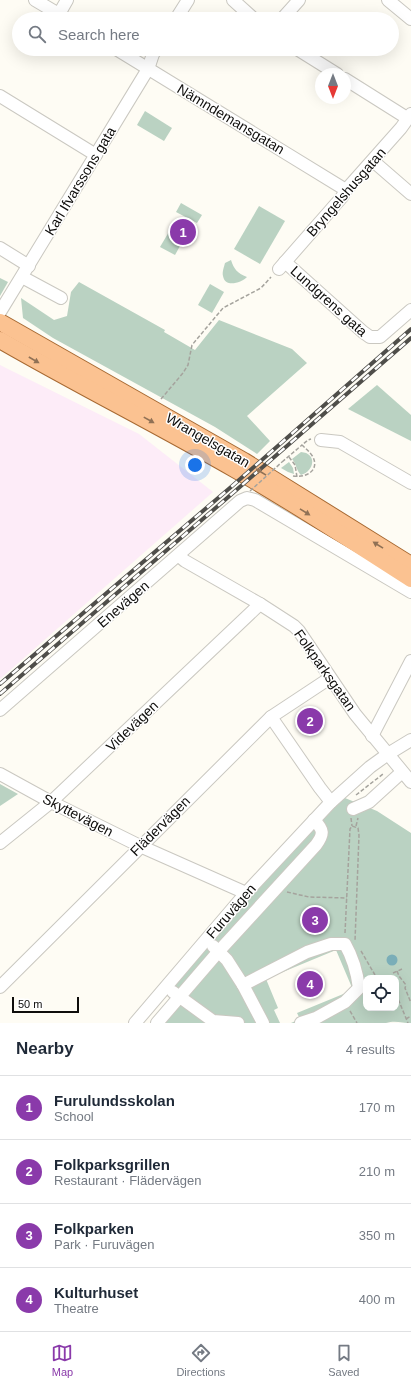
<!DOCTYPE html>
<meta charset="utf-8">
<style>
body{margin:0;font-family:Helvetica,sans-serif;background:#f6f6f7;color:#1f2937}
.controls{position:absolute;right:12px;bottom:12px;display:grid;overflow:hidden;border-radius:8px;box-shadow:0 4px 16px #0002}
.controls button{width:36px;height:36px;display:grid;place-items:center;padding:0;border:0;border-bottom:1px solid #e0e1e3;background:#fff;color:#1f2937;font:20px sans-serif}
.compass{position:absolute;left:315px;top:68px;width:36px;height:36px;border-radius:50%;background:#fff;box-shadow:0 4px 16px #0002;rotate:180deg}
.scale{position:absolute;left:12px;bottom:10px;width:67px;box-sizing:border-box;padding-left:4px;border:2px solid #0e0d0b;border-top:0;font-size:11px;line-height:14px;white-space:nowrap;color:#0e0d0b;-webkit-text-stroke:3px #fff;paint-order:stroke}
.you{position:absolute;left:195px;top:465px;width:14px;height:14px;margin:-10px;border:3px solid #fff;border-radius:50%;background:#1a73e8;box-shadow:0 0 0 6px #1a73e833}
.badge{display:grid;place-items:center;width:26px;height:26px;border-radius:50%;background:#8a3aaa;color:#fff;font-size:13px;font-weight:700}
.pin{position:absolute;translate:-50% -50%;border:2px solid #fff;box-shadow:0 1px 4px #0006}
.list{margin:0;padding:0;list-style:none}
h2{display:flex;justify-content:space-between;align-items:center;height:52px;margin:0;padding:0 16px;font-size:17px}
h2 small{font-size:13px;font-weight:400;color:#747a83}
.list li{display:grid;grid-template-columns:26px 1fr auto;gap:12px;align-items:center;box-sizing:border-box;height:64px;padding:0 16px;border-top:1px solid #e0e1e3}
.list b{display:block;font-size:15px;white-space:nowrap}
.list p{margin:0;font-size:13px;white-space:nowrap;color:#747a83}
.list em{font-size:13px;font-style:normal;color:#747a83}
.icon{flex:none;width:22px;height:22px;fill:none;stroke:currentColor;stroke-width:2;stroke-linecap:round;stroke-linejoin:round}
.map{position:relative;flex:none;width:411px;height:1023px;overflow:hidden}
.search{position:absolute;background:#fff;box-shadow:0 4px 16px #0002;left:12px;right:12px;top:12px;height:44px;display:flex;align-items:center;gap:10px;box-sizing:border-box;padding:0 14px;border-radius:22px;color:#747a83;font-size:15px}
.sheet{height:308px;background:#fff}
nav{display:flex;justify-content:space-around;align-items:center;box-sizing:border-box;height:56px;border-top:1px solid #e0e1e3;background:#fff;font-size:11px;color:#747a83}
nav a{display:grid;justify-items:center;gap:2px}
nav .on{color:#8a3aaa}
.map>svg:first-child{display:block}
.industrial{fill:#fdecf8}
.green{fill:#bad2c2;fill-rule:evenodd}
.water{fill:#7aaeb8}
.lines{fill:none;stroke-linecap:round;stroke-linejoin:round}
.minor-casing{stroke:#cac8c1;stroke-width:14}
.major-casing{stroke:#a76932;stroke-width:18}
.path{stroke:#a5a39d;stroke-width:1.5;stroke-dasharray:4 2;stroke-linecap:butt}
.minor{stroke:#fff;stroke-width:12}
.major{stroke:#fbc291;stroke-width:16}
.rail-casing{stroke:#4f4e4a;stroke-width:4}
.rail{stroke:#fff;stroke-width:2.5;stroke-dasharray:8;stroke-linecap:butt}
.path-bridge{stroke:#a5a39d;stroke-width:1.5;stroke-dasharray:4 2;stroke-linecap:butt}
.oneway{fill:#907155}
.labels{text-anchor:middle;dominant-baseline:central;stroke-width:3;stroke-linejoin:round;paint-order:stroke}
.street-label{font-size:14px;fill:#0e0d0b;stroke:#fff}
</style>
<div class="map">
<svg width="411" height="1023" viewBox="0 0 411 1023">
<rect width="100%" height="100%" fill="#fefcf4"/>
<polygon class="industrial" points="0,365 139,434 213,492 0,679"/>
<g class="green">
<polygon points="145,111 172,128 164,141 137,125"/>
<polygon points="181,203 202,215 197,223 176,212"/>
<polygon points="259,206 285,221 260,264 234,249"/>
<polygon points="176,220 190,228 175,255 160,247"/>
<path d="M231 260C234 269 237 273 247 277 241 283 225 288 223 276 222 272 224 267 225 263Z"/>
<polygon points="0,278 8,282 0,296"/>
<polygon points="79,282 165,330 164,332 195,350 219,320 292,349 307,363 247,416 270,441 257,454 215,427 53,338 23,318 21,298 54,320 67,316 71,292"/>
<polygon points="210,284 224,292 212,313 198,305"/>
<polygon points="377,385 411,415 411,441 348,409"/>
<path d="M301 452C317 453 315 471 301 475 297 472 296 463 292 459Z"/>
<polygon points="289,462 293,468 294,474 288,472 281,468"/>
<polygon points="0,784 18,794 0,806"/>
<path d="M340 796 377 811 411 833V1023C402 1023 395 1020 386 1023H291L300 1019 297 1013 353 990 336 950 266 979 278 1008 274 1010 280 1023H160L179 1002 161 986ZM366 978H396V1008H366Z"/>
</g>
<circle class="water" cx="392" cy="960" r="5.5"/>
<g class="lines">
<defs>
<g id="minor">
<polyline points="35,0 67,19"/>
<polyline points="233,0 254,19"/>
<polyline points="388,0 411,19"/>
<polyline points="59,14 67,0"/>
<polyline points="176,19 188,0"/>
<polyline points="282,19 299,0"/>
<polyline points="116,49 346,190"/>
<polyline points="297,49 337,74"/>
<polyline points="345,79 407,118"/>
<polyline points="0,96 96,155"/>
<polyline points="373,161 411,194"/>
<polyline points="0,248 29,266"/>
<polyline points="285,262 363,332 370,337 380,337 411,310"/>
<polyline points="279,269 342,197 346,190 401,128 411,114"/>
<polyline points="22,277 61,298"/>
<polyline points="0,312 148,69 153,54 157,49"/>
<polyline points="321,440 340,442 411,483"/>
<polyline points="179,556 185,561 260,604 294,626 299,631 355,714 411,782"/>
<polyline points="0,710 240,501 247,498 255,500 411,592"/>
<polyline points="271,717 320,788 331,802"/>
<polyline points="372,736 411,661"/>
<polyline points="0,774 51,802 140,846 246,893"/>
<polyline points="353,809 369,802 402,772"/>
<polyline points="0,843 51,802 260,604"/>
<polyline points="213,946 227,960 243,985 263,1023"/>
<path d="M243 985 307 952 331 944H345C353 958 357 972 359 988L345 1002 316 1018 301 1023"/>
<polyline points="0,987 271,717 330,678"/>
<polyline points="173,992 213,1021 238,1023"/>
<polyline points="135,1023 246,893 331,802 370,767 388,754 411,740"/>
<path d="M157 1023 219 951 316 845C324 834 324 830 314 820"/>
</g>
<g id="major">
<polyline points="0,322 244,461 411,565"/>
<path d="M0 340C78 385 158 425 236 470 296 504 353 542 411 579"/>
</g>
</defs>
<use href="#minor" class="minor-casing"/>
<use href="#major" class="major-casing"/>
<g class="path">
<polyline points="161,399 183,373 188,365 192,345 223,308 261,288 271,277"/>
<polyline points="289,457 295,465 297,477"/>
<polyline points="282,462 302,445"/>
<path d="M293 476C304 478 320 472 313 457 310 452 306 449 302 445L308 440 311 439"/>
<polyline points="356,795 383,774"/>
<polyline points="351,818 352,826"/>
<polyline points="356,826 358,818"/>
<polyline points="287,892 309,897 347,898"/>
<polyline points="345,933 350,829 352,826 358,828 359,835 355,941"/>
<polyline points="361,951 375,975 381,978"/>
<polyline points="397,971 399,976 406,985 405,988 411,1003"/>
<polyline points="393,973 402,969"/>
<polyline points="396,994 408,1023"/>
<polyline points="350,1011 357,1023"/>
<polyline points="406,1019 411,1016"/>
</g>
<use href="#minor" class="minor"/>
<use href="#major" class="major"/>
<defs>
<g id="rail">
<polyline points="0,684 231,487 411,329"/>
<polyline points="0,694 226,499 411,338"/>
</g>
</defs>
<use href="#rail" class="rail-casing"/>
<use href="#rail" class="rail"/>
<polyline class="path-bridge" points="250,491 282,462"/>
</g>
<defs><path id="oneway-solid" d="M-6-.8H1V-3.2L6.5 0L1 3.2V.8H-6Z"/></defs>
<g class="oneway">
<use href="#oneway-solid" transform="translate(34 360) rotate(30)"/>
<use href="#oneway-solid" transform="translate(149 420) rotate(29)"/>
<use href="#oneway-solid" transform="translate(261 472) rotate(-148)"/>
<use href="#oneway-solid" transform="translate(305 512) rotate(32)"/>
<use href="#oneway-solid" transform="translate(378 545) rotate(-148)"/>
</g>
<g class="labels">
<g class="street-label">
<text transform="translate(231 119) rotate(31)">Nämndemansgatan</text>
<text transform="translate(80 181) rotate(-59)">Karl Ifvarssons gata</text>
<text transform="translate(346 192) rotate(-49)">Bryngelshusgatan</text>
<text transform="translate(329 301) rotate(42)">Lundgrens gata</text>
<text transform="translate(208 440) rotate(30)">Wrangelsgatan</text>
<text transform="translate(123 604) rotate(-41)">Enevägen</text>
<text transform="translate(325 670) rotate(55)">Folkparksgatan</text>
<text transform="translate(132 726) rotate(-44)">Videvägen</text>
<text transform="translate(78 815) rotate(27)">Skyttevägen</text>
<text transform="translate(160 826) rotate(-45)">Flädervägen</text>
<text transform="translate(231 911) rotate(-49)">Furuvägen</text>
</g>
</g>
</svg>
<div class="controls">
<button><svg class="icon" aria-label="locate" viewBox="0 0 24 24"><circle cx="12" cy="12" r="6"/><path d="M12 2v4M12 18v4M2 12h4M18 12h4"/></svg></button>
</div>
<svg class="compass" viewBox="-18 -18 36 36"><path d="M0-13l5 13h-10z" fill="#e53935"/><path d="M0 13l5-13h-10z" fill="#747a83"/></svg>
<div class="scale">50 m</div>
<div class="you"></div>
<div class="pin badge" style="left:183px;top:232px">1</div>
<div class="pin badge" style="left:310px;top:721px">2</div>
<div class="pin badge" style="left:315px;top:920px">3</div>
<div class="pin badge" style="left:310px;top:984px">4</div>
<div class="search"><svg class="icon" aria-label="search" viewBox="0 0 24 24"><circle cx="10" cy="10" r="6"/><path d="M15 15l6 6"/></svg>Search here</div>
</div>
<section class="sheet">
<h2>Nearby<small>4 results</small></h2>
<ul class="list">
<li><span class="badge">1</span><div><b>Furulundsskolan</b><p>School</p></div><em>170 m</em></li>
<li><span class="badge">2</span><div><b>Folkparksgrillen</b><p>Restaurant · Flädervägen</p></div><em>210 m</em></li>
<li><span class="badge">3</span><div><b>Folkparken</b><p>Park · Furuvägen</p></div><em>350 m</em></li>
<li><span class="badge">4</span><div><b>Kulturhuset</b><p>Theatre</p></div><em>400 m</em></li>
</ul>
</section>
<nav>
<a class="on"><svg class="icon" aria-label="map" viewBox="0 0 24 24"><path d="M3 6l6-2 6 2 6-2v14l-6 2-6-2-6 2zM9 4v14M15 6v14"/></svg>Map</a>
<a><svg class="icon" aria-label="directions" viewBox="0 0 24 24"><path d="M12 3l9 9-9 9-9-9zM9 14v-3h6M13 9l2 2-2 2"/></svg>Directions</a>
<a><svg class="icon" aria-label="saved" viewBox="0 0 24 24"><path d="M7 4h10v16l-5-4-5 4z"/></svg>Saved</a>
</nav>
